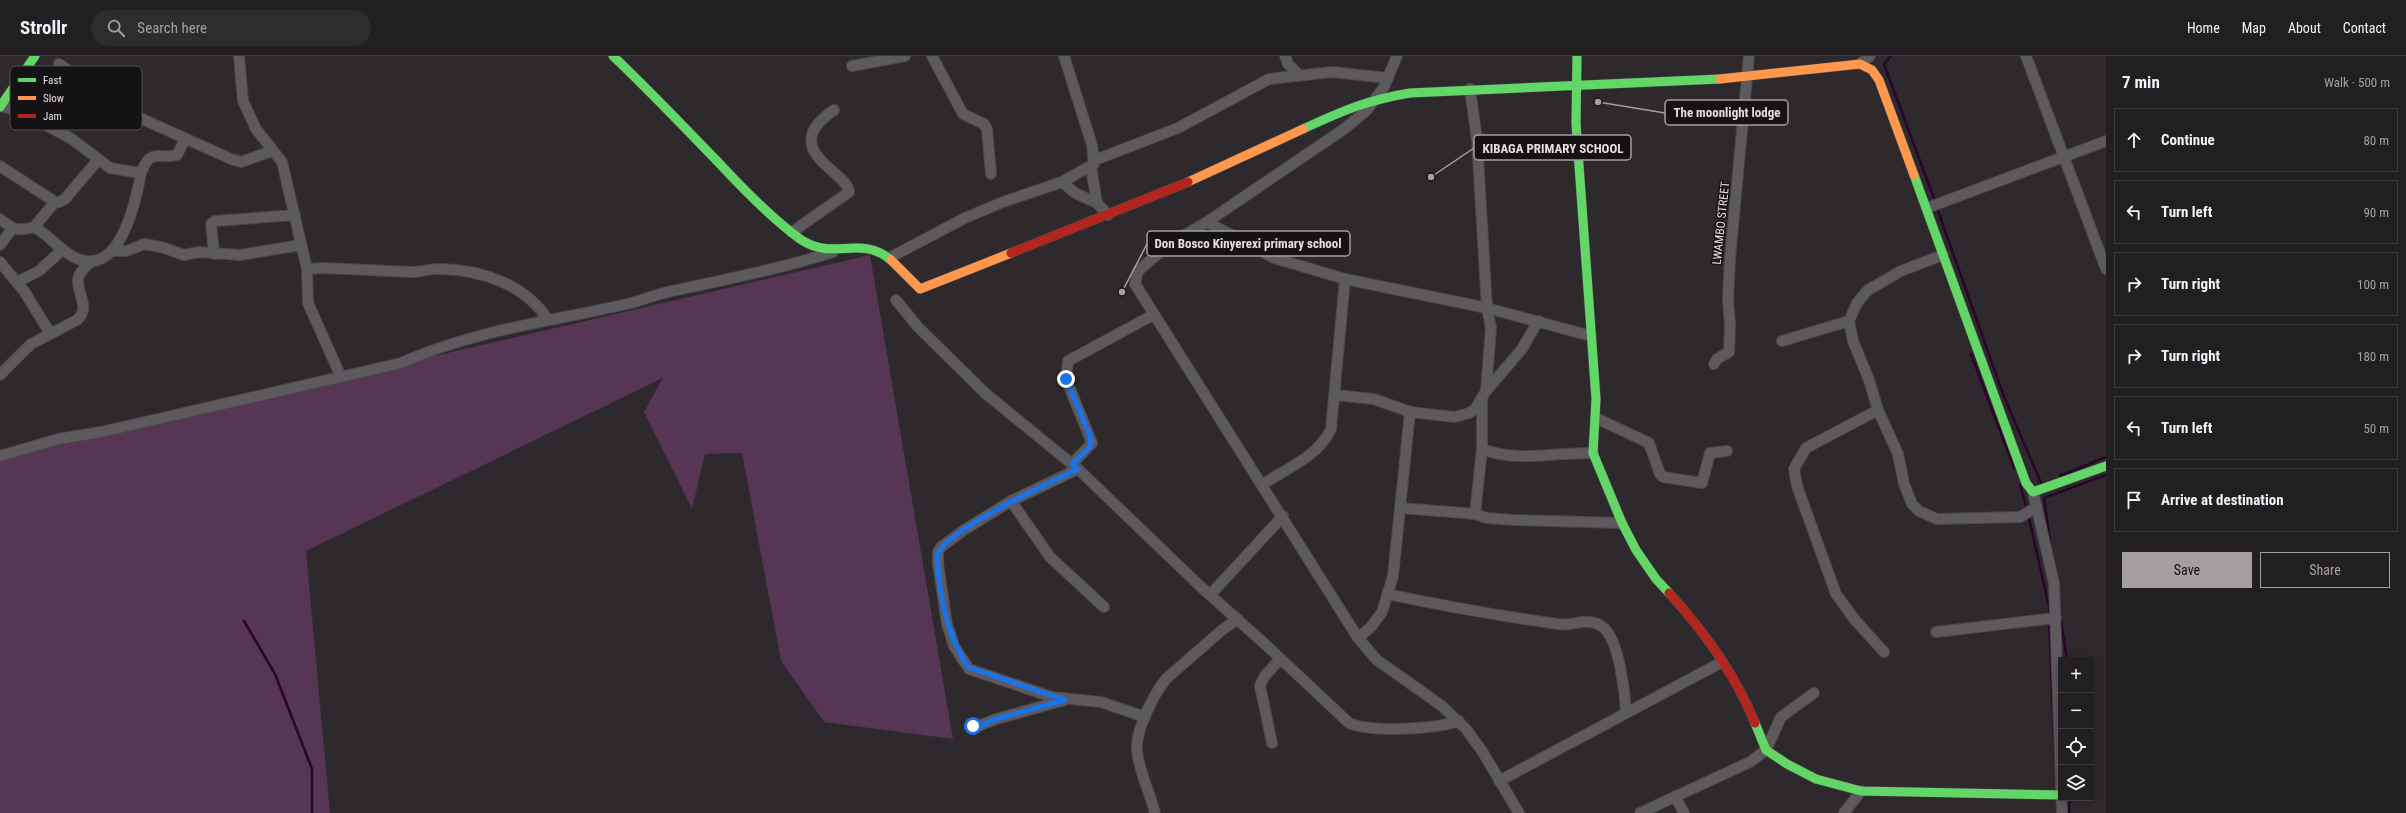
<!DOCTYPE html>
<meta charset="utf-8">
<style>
body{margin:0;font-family:"Roboto Condensed",sans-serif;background:#2e2c2f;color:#f1f3f6}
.controls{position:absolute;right:12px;bottom:12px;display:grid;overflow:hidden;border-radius:0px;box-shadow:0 2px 10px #0003}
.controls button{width:36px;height:36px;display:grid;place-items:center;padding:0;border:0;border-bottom:1px solid #3f3d40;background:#221f22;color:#f1f3f6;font:20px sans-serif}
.stop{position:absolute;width:12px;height:12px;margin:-9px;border:3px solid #1a73e8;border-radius:50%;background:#fff}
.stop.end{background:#1a73e8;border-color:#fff;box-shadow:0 1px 4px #0008}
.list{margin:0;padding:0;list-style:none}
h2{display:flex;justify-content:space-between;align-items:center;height:52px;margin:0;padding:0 16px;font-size:17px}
h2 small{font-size:13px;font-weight:400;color:#a2a2a5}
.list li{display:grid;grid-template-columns:26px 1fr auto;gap:12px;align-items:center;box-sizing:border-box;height:64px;margin:0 8px 8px;padding:0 8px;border:1px solid #3f3d40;border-radius:0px}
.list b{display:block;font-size:15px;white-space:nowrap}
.list em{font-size:13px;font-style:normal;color:#a2a2a5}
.actions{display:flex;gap:8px;padding:12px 16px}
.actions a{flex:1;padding:9px 0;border:1px solid #a49fa3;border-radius:0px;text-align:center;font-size:14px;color:#a49fa3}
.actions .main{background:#a49fa3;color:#111}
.icon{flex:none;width:22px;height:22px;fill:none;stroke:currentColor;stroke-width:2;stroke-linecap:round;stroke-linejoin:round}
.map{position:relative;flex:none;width:2106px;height:757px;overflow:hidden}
header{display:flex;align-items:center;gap:24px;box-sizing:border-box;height:56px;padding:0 20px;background:#221f22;border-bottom:1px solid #3f3d40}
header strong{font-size:19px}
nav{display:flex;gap:22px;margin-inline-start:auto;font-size:14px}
.search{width:280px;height:36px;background:#2e2c2f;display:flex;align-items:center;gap:10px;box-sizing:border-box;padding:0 14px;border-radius:22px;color:#a2a2a5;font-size:15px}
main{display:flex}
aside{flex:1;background:#221f22}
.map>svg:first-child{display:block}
.green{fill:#573554}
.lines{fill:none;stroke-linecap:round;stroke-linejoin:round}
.stream{stroke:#2b0429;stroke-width:2.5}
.street-casing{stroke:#4b474a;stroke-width:12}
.fast-casing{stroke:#4b474a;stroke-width:10}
.slow-casing{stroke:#4b474a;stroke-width:10}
.jam-casing{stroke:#4b474a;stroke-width:10}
.street{stroke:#5d5a5d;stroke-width:10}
.fast{stroke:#63d668;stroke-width:9}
.slow{stroke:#ff974d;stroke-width:9}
.jam{stroke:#b3261e;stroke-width:9}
.route{stroke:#1a73e8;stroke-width:5}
.labels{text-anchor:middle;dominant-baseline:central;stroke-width:3;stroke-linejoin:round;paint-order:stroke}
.street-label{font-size:12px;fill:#e4dee3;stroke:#151215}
.key{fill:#151215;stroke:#534f53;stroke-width:1}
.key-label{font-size:11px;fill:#e4dee3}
.leader{fill:none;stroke:#a49fa3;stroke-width:1.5}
.callout-dot{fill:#a49fa3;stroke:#151215;stroke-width:1.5}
.callout{fill:#151215;stroke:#a49fa3;stroke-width:1.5}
.callout-label{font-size:13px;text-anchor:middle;font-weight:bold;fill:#e4dee3}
</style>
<header>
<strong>Strollr</strong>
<div class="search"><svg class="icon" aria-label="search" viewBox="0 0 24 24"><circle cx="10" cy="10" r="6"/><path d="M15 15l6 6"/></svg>Search here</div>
<nav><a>Home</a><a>Map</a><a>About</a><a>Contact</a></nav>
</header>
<main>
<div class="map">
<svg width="2106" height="757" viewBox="0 0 2106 757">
<rect width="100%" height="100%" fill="#2d292d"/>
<polygon class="green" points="870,199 953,683 824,666 781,605 742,397 705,398 692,453 644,356 663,322 306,495 330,757 0,757 0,401"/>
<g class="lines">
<g class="stream">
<polyline points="1891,0 1884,8 1935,145"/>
<polyline points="1938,155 2003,338 2041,427"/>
<polyline points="1971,298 2014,412"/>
<polyline points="2060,420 2106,401"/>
<polyline points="2020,429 2027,453"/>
<polyline points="2029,462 2049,551 2049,560"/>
<polyline points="2051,494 2044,442 2106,419"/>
<polyline points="2059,551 2067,604"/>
<polyline points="244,565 275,618 312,713 312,757"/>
<polyline points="2049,565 2055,700"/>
<polyline points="2069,757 2069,742"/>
</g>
<defs>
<g id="street">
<polyline points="239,0 243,45 256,73 282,106 307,213 308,247 341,321"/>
<polyline points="932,0 963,58 984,68 987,73 991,118"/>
<polyline points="1285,0 1288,8 1299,19"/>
<polyline points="1397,0 1384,31 1367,54 1344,73 1207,166 1168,189 1138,215 1135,228 1358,582 1377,604 1442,650 1466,673 1482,695 1519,757"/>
<polyline points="2026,0 2106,213"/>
<polyline points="59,8 140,62 231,103 241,106 272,95"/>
<polyline points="1860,8 1870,0"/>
<polyline points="852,10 905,0"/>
<path d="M0 50 17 54 72 83 110 112 141 117C151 91 158 104 177 99L185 83"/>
<polyline points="1095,104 1178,72 1269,23 1332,16 1388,22"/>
<polyline points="0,110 55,146 59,146 65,143 98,104"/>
<polyline points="1091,111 1097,147 1108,159"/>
<polyline points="1062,126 1075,137 1097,147"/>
<polyline points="1927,152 2106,85"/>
<path d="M0 163C12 173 18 176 34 171 50 179 60 196 78 203 120 220 136 145 141 117"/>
<polyline points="1207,166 1274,202 1345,223 1487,252 1591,280"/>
<polyline points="34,171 55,146"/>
<path d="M792 176 849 136C849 116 775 94 834 54"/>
<polyline points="0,189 12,173"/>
<polyline points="113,195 127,195 144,188 161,191 184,199 199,196 240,199 301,189"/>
<polyline points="214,198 211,168 215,165 295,159"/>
<polyline points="1943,199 1901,215 1868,234 1857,247 1849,265 1853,285 1869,324 1878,354 1898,398 1904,428 1912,448 1919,455 1937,463 2020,461 2037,451"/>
<polyline points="889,202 965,162 1003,146 1062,126 1094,108 1092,89 1064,0"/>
<polyline points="0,206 24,235 50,277"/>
<path d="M307 213 324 212 412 216C422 216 432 212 442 213 482 214 526 229 548 264"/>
<polyline points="17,226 39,215 62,194"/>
<path d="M896 244 918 271 985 337 1078 413 1201 531 1266 589 1349 667C1372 677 1435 673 1459 665"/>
<polyline points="1782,285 1849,265"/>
<polyline points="1714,308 1717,303 1729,296 1730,269 1728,244 1730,202 1749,0"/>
<path d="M0 319 31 288 77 264C91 251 77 240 78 223 79 216 86 210 91 206"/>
<polyline points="1486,335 1522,293 1538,265"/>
<polyline points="1335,339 1374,343 1410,356 1455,361 1469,357 1475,353 1486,335 1491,272 1487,252 1477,84 1470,33"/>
<polyline points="1878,354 1806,392 1794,413 1797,430 1836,538 1855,564 1884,596"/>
<polyline points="1596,362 1649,387 1660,418 1663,421 1702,427 1710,397 1727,395"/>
<path d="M1482 393C1520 407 1554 396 1593 397"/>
<path d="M0 400 58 383 101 376 401 307C474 274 554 265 631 247 645 243 658 238 672 235 727 223 780 213 833 196"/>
<polyline points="1072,408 1092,387 1066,323 1068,305 1153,259"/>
<polyline points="1078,413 1011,445 964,474 941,491 938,496 938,508 947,568 954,590 969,613 1052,641 1101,646 1145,661"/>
<path d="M1263 428C1286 413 1319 400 1331 373L1345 223"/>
<polyline points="2033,436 2054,527 2062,757"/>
<polyline points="1011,445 1050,501 1104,551"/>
<polyline points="1401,452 1475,458 1487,462 1514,464 1622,467"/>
<polyline points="1475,458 1482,393 1482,343"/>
<path d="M1387 538C1444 550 1500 560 1558 568 1574 571 1589 559 1604 572 1619 585 1625 637 1626 656"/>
<polyline points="1210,539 1283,460"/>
<polyline points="1936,576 2056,562"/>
<polyline points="1358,582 1371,571 1382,556 1393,520 1410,356"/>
<polyline points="971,668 976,671 996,663 1065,644"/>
<polyline points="1272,687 1260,630 1264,621 1280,603"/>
<polyline points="1499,725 1722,606"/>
<polyline points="1675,740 1684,757"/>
<path d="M1155 757C1150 737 1139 715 1137 695 1135 675 1154 637 1167 622L1222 574 1238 563"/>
<polyline points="1640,757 1750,706 1766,694 1781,661 1814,637"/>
<polyline points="1844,757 1861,735"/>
</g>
<g id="fast">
<path d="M613 0C649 34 683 70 718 106 743 133 770 161 800 183 833 206 860 178 891 204"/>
<polyline points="1577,0 1576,68 1596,343 1593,397 1622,467 1636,494 1656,523 1669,537"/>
<polyline points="0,51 35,0"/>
<path d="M1303 73C1342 55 1367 44 1410 37L1720 23"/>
<polyline points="1914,119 2026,427 2033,436 2106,410"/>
<polyline points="1755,667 1766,694 1787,708 1816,723 1861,735 2061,739"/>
</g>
<g id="slow">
<polyline points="1720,23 1860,8 1872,14 1879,24 1914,119"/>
<polyline points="1188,126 1303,73"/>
<polyline points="891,204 920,233 1011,197"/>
</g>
<g id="jam">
<polyline points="1011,197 1188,126"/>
<path d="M1669 537C1704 575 1735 618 1755 667"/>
</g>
</defs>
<use href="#street" class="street-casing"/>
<use href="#fast" class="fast-casing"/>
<use href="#slow" class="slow-casing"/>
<use href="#jam" class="jam-casing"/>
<use href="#street" class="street"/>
<use href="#fast" class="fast"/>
<use href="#slow" class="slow"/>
<use href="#jam" class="jam"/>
</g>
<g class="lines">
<path class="route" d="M973 670 978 671 996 663 1065 644 968 611C947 579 939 538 937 500 942 475 1052 426 1078 413L1072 408 1090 391 1091 382 1066 323"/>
</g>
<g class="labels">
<g class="street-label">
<text transform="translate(1721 167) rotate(-84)">LWAMBO STREET</text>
</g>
</g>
<rect x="10" y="10" width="132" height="64" rx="6" class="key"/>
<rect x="18" y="22" width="18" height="4" fill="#63d668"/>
<rect x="18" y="40" width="18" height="4" fill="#ff974d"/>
<rect x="18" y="58" width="18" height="4" fill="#b3261e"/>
<g class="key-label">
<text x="43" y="28">Fast</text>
<text x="43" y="46">Slow</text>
<text x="43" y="64">Jam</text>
</g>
<path class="leader" d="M1598 46L1665 57M1431 121L1474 92M1122 236L1147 188"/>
<g class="callout-dot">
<circle cx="1598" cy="46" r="4"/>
<circle cx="1431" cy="121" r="4"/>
<circle cx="1122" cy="236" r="4"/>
</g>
<g class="callout">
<rect x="1665" y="44" width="123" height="25" rx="4"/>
<rect x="1474" y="79" width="157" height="25" rx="4"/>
<rect x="1147" y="175" width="203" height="25" rx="4"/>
</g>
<g class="callout-label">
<text x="1727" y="61">The moonlight lodge</text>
<text x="1553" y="97">KIBAGA PRIMARY SCHOOL</text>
<text x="1248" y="192">Don Bosco Kinyerexi primary school</text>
</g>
</svg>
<div class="controls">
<button>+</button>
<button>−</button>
<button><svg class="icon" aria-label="locate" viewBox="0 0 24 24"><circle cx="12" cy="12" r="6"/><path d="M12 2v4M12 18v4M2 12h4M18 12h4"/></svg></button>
<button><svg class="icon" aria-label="layers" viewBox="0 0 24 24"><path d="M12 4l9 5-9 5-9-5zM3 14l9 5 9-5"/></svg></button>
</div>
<div class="stop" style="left:973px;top:670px"></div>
<div class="stop end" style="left:1066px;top:323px"></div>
</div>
<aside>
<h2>7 min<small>Walk · 500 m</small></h2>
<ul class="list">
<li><svg class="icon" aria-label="ahead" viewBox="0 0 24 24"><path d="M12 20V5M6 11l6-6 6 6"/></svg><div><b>Continue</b></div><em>80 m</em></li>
<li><svg class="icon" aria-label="left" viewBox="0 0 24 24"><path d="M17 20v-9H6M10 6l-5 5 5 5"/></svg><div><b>Turn left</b></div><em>90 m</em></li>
<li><svg class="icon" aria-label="right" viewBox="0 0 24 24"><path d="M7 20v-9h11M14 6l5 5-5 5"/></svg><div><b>Turn right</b></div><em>100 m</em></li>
<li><svg class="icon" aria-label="right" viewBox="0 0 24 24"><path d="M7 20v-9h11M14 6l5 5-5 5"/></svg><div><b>Turn right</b></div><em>180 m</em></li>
<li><svg class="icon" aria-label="left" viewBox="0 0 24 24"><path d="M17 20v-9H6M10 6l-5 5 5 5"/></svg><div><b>Turn left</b></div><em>50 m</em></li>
<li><svg class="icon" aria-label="arrive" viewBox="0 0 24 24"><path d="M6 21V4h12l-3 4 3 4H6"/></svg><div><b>Arrive at destination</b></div></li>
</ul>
<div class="actions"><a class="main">Save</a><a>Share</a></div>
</aside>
</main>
